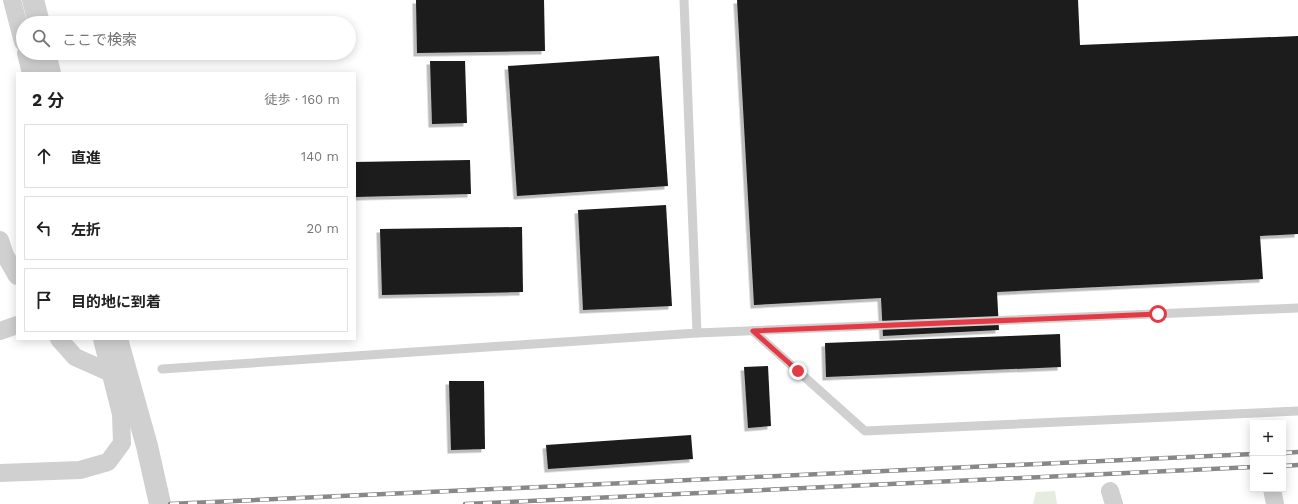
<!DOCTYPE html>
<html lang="ja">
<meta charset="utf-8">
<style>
body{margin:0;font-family:"Work Sans","Noto Sans JP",sans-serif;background:#f2f2f2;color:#222}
.controls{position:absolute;right:12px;bottom:12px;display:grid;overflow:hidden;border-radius:0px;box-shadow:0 2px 10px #0003}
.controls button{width:36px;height:36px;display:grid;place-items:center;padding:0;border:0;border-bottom:1px solid #e0e0e0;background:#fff;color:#222;font:20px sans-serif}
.stop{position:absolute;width:12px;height:12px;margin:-9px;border:3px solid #e63946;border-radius:50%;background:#fff}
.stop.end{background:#e63946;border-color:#fff;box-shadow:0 1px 4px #0008}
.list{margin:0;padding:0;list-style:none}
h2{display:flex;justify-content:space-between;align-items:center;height:52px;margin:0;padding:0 16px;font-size:17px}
h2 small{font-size:13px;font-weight:400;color:#767676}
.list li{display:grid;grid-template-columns:26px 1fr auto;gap:12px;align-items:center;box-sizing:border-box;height:64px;margin:0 8px 8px;padding:0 8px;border:1px solid #e0e0e0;border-radius:0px}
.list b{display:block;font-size:15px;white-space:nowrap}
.list em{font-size:13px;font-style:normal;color:#767676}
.icon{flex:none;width:22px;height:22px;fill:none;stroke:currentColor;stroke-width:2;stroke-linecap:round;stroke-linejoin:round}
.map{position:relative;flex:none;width:1298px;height:504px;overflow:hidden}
.search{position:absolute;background:#fff;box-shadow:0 2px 10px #0003;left:16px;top:16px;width:340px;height:44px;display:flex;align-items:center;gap:10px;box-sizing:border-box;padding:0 14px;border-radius:22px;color:#767676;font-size:15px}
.panel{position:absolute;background:#fff;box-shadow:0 2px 10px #0003;left:16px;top:72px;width:340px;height:268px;border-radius:0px}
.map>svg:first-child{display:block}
.green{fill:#e6ecdf}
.building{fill:#1a1a1a;filter:url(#shadow)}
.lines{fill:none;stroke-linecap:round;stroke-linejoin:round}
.service{stroke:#d0d0d0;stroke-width:9}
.minor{stroke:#d0d0d0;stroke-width:18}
.tertiary{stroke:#d0d0d0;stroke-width:22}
.rail-casing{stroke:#888;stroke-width:4.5}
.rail{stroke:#fff;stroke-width:3;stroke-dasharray:9;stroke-linecap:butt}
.route{stroke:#e63946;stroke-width:5}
</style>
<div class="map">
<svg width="1298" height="504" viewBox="0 0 1298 504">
<defs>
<filter id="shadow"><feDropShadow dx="-3.5" dy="3.5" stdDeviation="0" flood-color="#0004"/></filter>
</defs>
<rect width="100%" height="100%" fill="#fff"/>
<polygon class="green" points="1055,491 1057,504 1033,504 1036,492"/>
<g class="building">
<polygon points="416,0 544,0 545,51 417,53"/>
<polygon points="737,0 1078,0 1080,45 1298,36 1298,234 1260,236 1263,279 997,292 999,330 883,336 881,298 754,305"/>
<polygon points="659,56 668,186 517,196 508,66"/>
<polygon points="430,61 465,61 467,123 432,124"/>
<polygon points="470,160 471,194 355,197 355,162"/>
<polygon points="666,205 672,306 583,310 578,210"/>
<polygon points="522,227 523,292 382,295 380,229"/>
<polygon points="1060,334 1061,367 826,377 825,343"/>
<polygon points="768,366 771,426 748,428 744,367"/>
<polygon points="449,381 484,381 485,449 451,450"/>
<polygon points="691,435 693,459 548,469 546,445"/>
</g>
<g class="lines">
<g class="service">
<polyline points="753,331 865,431 1298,411"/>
<polyline points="697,333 1298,308"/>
<polyline points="162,369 697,333 684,0"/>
</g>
<g class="minor">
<polyline points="12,0 23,42"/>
<polyline points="26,53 31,73"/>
<polyline points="0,240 5,255 17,276"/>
<polyline points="0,331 17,325"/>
<polyline points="59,339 75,357 111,373"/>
<polyline points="0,473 80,470 108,462 122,443 121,414 102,339"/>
<polyline points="1272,489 1275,504"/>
<polyline points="1110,491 1114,504"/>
</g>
<g class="tertiary">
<polyline points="33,0 39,23"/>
<polyline points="45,53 50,73"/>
<polyline points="117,339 147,446 160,504"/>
</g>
<defs>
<g id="rail">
<polyline points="1283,453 1298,452"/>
<polyline points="1283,466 1298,465"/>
<polyline points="170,504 1253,454"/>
<polyline points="465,504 1253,467"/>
</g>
</defs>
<use href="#rail" class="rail-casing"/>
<use href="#rail" class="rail"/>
</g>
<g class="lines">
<polyline class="route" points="798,371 753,331 1158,314"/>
</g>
</svg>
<div class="controls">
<button>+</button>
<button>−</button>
</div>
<div class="stop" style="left:1158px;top:314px"></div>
<div class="stop end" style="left:798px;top:371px"></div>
<div class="search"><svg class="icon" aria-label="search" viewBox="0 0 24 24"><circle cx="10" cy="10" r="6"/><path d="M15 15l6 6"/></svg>ここで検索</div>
<section class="panel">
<h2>2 分<small>徒歩 · 160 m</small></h2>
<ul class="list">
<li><svg class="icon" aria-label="ahead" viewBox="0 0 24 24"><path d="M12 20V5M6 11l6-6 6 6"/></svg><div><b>直進</b></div><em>140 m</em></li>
<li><svg class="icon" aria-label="left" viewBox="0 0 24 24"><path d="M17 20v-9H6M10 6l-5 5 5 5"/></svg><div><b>左折</b></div><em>20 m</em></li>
<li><svg class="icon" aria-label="arrive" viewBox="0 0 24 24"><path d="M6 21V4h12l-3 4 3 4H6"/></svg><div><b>目的地に到着</b></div></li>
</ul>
</section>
</div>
